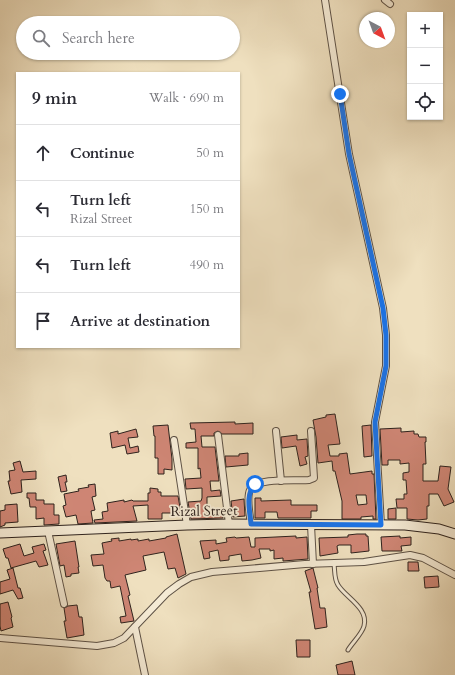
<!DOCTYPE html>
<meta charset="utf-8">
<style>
body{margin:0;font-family:Cardo,serif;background:#f7f7f7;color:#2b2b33}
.controls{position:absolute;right:12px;top:12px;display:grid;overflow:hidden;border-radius:0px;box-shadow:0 1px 3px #0004}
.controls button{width:36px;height:36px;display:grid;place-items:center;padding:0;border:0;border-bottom:1px solid #e1e1e2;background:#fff;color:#2b2b33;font:20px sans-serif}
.compass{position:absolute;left:359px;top:12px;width:36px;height:36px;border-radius:50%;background:#fff;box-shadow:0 1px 3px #0004;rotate:139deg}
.stop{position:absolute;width:12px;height:12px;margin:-9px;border:3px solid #1a73e8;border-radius:50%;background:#fff}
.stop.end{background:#1a73e8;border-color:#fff;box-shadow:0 1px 4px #0008}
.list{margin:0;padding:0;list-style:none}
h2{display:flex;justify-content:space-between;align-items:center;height:52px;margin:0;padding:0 16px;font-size:17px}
h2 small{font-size:13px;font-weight:400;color:#7c7c81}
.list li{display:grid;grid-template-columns:26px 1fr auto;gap:12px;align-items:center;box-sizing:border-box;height:56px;padding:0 16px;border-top:1px solid #e1e1e2}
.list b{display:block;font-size:15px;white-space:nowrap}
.list p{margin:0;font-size:13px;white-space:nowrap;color:#7c7c81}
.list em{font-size:13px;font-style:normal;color:#7c7c81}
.icon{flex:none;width:22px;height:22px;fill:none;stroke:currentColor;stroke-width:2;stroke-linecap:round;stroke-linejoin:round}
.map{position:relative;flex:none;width:455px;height:675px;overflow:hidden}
.search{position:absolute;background:#fff;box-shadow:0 1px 3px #0004;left:16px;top:16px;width:224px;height:44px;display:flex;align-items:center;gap:10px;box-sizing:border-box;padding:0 14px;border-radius:22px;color:#7c7c81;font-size:15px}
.panel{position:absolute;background:#fff;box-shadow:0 1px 3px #0004;left:16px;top:72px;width:224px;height:276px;border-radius:0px}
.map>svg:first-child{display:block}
.building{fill:#cf8675;stroke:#2e221d;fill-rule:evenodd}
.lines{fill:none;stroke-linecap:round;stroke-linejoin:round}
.lane-casing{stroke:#5e5246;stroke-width:5}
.street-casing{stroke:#5e5246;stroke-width:8}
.secondary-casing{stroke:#2e221d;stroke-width:11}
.lane{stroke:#f5ebd5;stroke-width:3}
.street{stroke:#f5ebd5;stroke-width:6}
.secondary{stroke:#f5ebd5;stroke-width:9}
.route{stroke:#1a73e8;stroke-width:5}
.labels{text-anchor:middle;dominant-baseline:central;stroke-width:3.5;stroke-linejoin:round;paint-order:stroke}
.street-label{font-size:14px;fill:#2e221d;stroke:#f5ebd5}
</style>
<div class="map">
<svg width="455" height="675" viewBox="0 0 455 675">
<rect width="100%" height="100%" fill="#efe0bf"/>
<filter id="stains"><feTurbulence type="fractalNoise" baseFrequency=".005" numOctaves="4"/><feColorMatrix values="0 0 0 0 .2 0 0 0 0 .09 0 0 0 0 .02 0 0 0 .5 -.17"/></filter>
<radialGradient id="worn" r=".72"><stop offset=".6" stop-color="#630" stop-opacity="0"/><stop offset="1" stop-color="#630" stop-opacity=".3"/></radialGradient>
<g class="building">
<path d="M335 414 340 444 328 445 330 456H339V454L347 453 350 474 372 471V474H374L376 519H373V516L361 517V519H342V501L335 471H333L332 461 318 463 316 437 313 420 326 417V415ZM356 495H366L367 504 358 505Z"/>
<polygon points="235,422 235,424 253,423 253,434 222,434 218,431 214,433 214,436 201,436 202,447 215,447 219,481 210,481 211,491 220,490 221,496 207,497 207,513 223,513 223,518 191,519 188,502 201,501 202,498 202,488 186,489 185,479 201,478 200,468 198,469 198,448 186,448 186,443 196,442 195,429 191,429 190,423"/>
<polygon points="168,425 172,459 172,470 164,469 164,474 158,474 158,458 155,458 155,436 154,436 153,426"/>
<polygon points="371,425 372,456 364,457 362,426"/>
<polygon points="401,428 401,432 414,431 414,434 418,434 419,437 426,437 426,442 425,442 426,464 423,464 423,481 438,481 440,466 451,467 448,489 454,502 444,506 438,494 429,494 429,506 427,506 427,519 418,520 407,519 407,508 397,508 396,499 404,499 404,494 407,494 406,480 403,480 403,473 409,472 409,463 400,464 400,460 388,460 388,465 382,465 380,429"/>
<polygon points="136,429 138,437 128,438 130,448 138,446 139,452 127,454 125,445 112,448 110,433 118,431 118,434"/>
<polygon points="297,435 297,440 307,439 308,456 305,457 307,464 300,466 296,446 282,448 281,437"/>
<polygon points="248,453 248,465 226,467 225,456 239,456 239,454"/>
<polygon points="20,461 23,472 36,471 36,479 21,480 22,492 11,494 8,481 10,481 9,471 15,470 13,463"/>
<polygon points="66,475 67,482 65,482 67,491 61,492 58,477"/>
<polygon points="95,484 96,496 92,497 95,510 91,511 93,523 78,524 76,515 66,517 63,506 66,505 64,494 79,491 78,489 89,487 88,485"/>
<polygon points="150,488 158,489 158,492 161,492 161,496 178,496 181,513 162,513 162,519 148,519 148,505 133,506 137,521 95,523 94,520 103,519 102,512 108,511 107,503 124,500 124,502 132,500 133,501 148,501 148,493 150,493"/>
<polygon points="27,493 36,493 36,500 44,500 44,504 54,504 54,515 59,515 59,524 44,525 44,518 36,519 36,507 30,507 29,498 27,498"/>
<polygon points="255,498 261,498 261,501 291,500 291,505 317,505 317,511 311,511 311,518 278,518 277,512 265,512 265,518 255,518"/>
<polygon points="244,499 245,516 233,517 231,501"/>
<polygon points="17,504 18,522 5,523 5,525 0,527 0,511 5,510 5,505"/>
<polygon points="396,508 396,519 388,519 388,509"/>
<polygon points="177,534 186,574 178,578 175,568 168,569 164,552 143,556 146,570 125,575 130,595 128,596 134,621 121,623 120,617 126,616 120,586 111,588 110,581 107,581 105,578 103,565 93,566 91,555 104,554 102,543 112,541 111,539 119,538 119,541 131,539 131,540 138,539 138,541 149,539 149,541 166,538 166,537"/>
<polygon points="357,534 366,534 366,536 368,536 369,551 351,553 351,545 339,545 337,546 338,553 320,556 319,538 348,537 348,535"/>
<polygon points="296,536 296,538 307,537 308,559 283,561 283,558 274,559 274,550 270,551 270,549 259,549 261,558 252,560 242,561 241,554 229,556 229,560 220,561 218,550 209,552 210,558 204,559 200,541 216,540 216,544 227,542 226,538 235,537 236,538 249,537 251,547 255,547 255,538"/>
<polygon points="400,536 400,538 411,537 411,545 401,546 402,551 382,551 381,537"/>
<polygon points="75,541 79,567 78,567 79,573 71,574 71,576 66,577 64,565 60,566 56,544"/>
<polygon points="20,544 24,556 34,553 32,547 44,544 46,550 43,551 48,565 39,567 36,561 11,568 8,558 6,558 3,549"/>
<polygon points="408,562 418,562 419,571 408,571"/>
<polygon points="13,568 18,588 20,588 23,598 18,599 13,590 0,594 0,582 10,579 7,570"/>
<polygon points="313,568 318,588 317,588 320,608 325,608 327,627 315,629 309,592 311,592 305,571"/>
<polygon points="438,576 439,587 425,588 424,577"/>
<polygon points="8,602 12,617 11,618 13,627 1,631 0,626 0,604"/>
<polygon points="77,605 79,617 82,617 84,635 67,638 64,621 66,621 64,608 68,606"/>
<polygon points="296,640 310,640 310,657 297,657"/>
<polygon points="352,661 355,675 338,675 336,665"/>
</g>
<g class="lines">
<defs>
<path id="lane" d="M334 564C335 571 334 579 338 585 345 597 369 608 364 626 362 634 352 643 348 650"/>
<g id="street">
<polyline points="325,0 349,154 383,308 386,335 386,366 375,422 381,525"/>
<polyline points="385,0 390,4"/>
<polyline points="276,431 281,481"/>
<polyline points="218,435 229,524"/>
<polyline points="174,440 187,525"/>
<path d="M251 524C250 516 246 498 250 490 256 477 296 481 309 480L314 478 311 431"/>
<polyline points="311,525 313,564"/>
<polyline points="48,531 64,604"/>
<polyline points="135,627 145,675"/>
<polyline points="0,638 97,646 114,643 124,638 167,593 179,584 191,577 212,572 305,564 364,562 410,555 423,558 455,575"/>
</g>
<polyline id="secondary" points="0,533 187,525 229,524 405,525 439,529 455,534"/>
</defs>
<use href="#lane" class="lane-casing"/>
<use href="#street" class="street-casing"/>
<use href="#secondary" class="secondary-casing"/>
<use href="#lane" class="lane"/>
<use href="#street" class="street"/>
<use href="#secondary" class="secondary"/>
</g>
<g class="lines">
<path class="route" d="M255 484C245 495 250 511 251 524L381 525 375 422 386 366V335L383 308 349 154 340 94"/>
</g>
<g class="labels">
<g class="street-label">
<text transform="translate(204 511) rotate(-1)">Rizal Street</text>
</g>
</g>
<rect width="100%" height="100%" filter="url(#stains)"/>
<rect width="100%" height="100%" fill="url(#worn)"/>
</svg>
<div class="controls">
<button>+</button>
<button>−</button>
<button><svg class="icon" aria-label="locate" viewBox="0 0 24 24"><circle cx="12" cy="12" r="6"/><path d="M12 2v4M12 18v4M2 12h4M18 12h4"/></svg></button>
</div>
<svg class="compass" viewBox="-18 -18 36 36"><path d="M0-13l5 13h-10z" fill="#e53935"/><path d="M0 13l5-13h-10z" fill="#7c7c81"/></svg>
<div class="stop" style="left:255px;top:484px"></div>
<div class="stop end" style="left:340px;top:94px"></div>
<div class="search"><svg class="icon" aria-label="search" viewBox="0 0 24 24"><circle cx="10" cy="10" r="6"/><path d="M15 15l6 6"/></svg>Search here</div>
<section class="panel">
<h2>9 min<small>Walk · 690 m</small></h2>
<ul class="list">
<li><svg class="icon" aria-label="ahead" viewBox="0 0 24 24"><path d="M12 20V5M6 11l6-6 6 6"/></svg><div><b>Continue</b></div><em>50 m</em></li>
<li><svg class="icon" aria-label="left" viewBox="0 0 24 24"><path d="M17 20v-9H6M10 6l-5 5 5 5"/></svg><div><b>Turn left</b><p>Rizal Street</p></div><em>150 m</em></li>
<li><svg class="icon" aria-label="left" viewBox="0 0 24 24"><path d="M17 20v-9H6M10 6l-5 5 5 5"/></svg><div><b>Turn left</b></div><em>490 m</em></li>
<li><svg class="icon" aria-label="arrive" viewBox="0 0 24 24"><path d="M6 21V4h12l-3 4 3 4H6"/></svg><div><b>Arrive at destination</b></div></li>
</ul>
</section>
</div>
